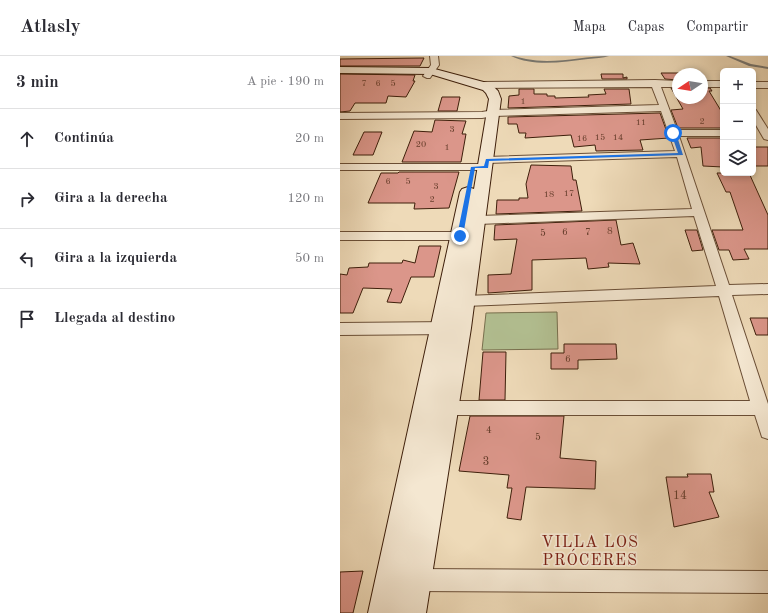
<!DOCTYPE html>
<html lang="es">
<meta charset="utf-8">
<style>
body{margin:0;font-family:"Old Standard TT",serif;background:#f2f2f3;color:#2b2b33}
.controls{position:absolute;right:12px;top:12px;display:grid;overflow:hidden;border-radius:6px;box-shadow:0 2px 6px #0003}
.controls button{width:36px;height:36px;display:grid;place-items:center;padding:0;border:0;border-bottom:1px solid #e1e1e2;background:#fff;color:#2b2b33;font:20px sans-serif}
.compass{position:absolute;left:332px;top:12px;width:36px;height:36px;border-radius:50%;background:#fff;box-shadow:0 2px 6px #0003;rotate:258deg}
.stop{position:absolute;width:12px;height:12px;margin:-9px;border:3px solid #1a73e8;border-radius:50%;background:#fff}
.stop.end{background:#1a73e8;border-color:#fff;box-shadow:0 1px 4px #0008}
.list{margin:0;padding:0;list-style:none}
h2{display:flex;justify-content:space-between;align-items:center;height:52px;margin:0;padding:0 16px;font-size:17px}
h2 small{font-size:13px;font-weight:400;color:#7c7c81}
.list li{display:grid;grid-template-columns:26px 1fr auto;gap:12px;align-items:center;box-sizing:border-box;height:60px;padding:0 16px;border-top:1px solid #e1e1e2}
.list b{display:block;font-size:15px;white-space:nowrap}
.list em{font-size:13px;font-style:normal;color:#7c7c81}
.icon{flex:none;width:22px;height:22px;fill:none;stroke:currentColor;stroke-width:2;stroke-linecap:round;stroke-linejoin:round}
.map{position:relative;flex:none;width:428px;height:557px;overflow:hidden}
header{display:flex;align-items:center;gap:24px;box-sizing:border-box;height:56px;padding:0 20px;background:#fff;border-bottom:1px solid #e1e1e2}
header strong{font-size:19px}
nav{display:flex;gap:22px;margin-inline-start:auto;font-size:14px}
main{display:flex}
aside{flex:1;background:#fff}
.map>svg:first-child{display:block}
.green{fill:#b3c193;stroke:#78704f}
.lines{fill:none;stroke-linecap:round;stroke-linejoin:round}
.stream{fill:#797a75;fill-rule:evenodd}
.building{fill:#db968a;stroke:#3e1f0b}
.street-casing{stroke:#6a4e36;stroke-width:2}
.secondary-casing{stroke:#3e1f0b;stroke-width:2}
.street{fill:#f4e7d1;fill-rule:evenodd}
.secondary{fill:#f4e7d1;fill-rule:evenodd}
.route{fill:#1a73e8}
.labels{text-anchor:middle;dominant-baseline:central;stroke-width:3.5;stroke-linejoin:round;paint-order:stroke}
.far-number-label{font-size:9px;fill:#653d2b}
.number-label{font-size:10px;fill:#653d2b}
.near-number-label{font-size:12px;fill:#653d2b}
.near-neighbourhood-label{font-size:16px;letter-spacing:1px;fill:#7a1f14;stroke:#f4e7d1}
</style>
<header>
<strong>Atlasly</strong>
<nav><a>Mapa</a><a>Capas</a><a>Compartir</a></nav>
</header>
<main>
<aside>
<h2>3 min<small>A pie · 190 m</small></h2>
<ul class="list">
<li><svg class="icon" aria-label="ahead" viewBox="0 0 24 24"><path d="M12 20V5M6 11l6-6 6 6"/></svg><div><b>Continúa</b></div><em>20 m</em></li>
<li><svg class="icon" aria-label="right" viewBox="0 0 24 24"><path d="M7 20v-9h11M14 6l5 5-5 5"/></svg><div><b>Gira a la derecha</b></div><em>120 m</em></li>
<li><svg class="icon" aria-label="left" viewBox="0 0 24 24"><path d="M17 20v-9H6M10 6l-5 5 5 5"/></svg><div><b>Gira a la izquierda</b></div><em>50 m</em></li>
<li><svg class="icon" aria-label="arrive" viewBox="0 0 24 24"><path d="M6 21V4h12l-3 4 3 4H6"/></svg><div><b>Llegada al destino</b></div></li>
</ul>
</aside>
<div class="map">
<svg width="428" height="557" viewBox="0 0 428 557">
<rect width="100%" height="100%" fill="#eedab8"/>
<filter id="stains"><feTurbulence type="fractalNoise" baseFrequency=".005" numOctaves="4"/><feColorMatrix values="0 0 0 0 .2 0 0 0 0 .09 0 0 0 0 .02 0 0 0 .5 -.17"/></filter>
<radialGradient id="worn" r=".72"><stop offset=".6" stop-color="#630" stop-opacity="0"/><stop offset="1" stop-color="#630" stop-opacity=".3"/></radialGradient>
<polygon class="green" points="217,256 218,293 142,294 146,257"/>
<g class="lines">
<g class="stream">
<path d="M171 0C176 0 180 2 186 3 193 4 200 5 207 5 228 5 249 0 269 0 263 2 255 2 248 3 223 6 194 11 171 0Z"/>
<polygon points="386,0 390,0 411,8 428,11 428,13 409,10"/>
</g>
</g>
<g class="building">
<polygon points="84,2 80,10 0,10 0,3"/>
<polygon points="321,17 362,17 366,24 362,24 362,18 338,18 338,24 325,23"/>
<polygon points="0,18 75,19 73,25 75,25 66,41 48,40 46,47 15,47 10,55 0,56"/>
<polygon points="261,18 283,18 283,22 287,21 287,23 262,23"/>
<polygon points="331,32 338,32 338,42 362,42 362,32 370,32 372,35 369,35 383,58 383,72 338,72 331,54 343,53"/>
<polygon points="179,33 194,33 194,38 207,38 207,40 215,40 215,42 249,41 248,39 266,38 264,33 289,33 291,48 168,52 169,40 179,39"/>
<polygon points="102,41 120,41 117,55 98,55"/>
<polygon points="320,57 329,82 300,84 303,94 256,95 255,89 234,91 231,79 185,82 186,77 179,77 177,68 168,68 168,61"/>
<polygon points="95,64 126,65 122,78 126,78 121,106 62,106 74,75 92,76"/>
<polygon points="24,76 42,76 33,99 13,99"/>
<polygon points="347,82 383,82 383,111 363,110 361,91 351,92"/>
<rect x="413" y="91" width="15" height="19"/>
<polygon points="191,109 231,110 233,124 236,124 242,155 156,158 157,144 179,144 179,142 188,142 186,128"/>
<polygon points="59,116 119,116 109,152 74,153 75,147 28,147 41,117 58,117"/>
<polygon points="377,117 409,117 428,159 428,193 404,193 409,203 393,204 389,194 379,194 372,174 403,174 390,136 386,136"/>
<polygon points="276,164 281,189 293,187 300,208 268,207 269,211 248,213 246,202 192,204 192,234 148,237 148,219 171,218 177,183 154,184 155,169"/>
<polygon points="345,174 357,174 363,194 352,195"/>
<polygon points="79,190 101,190 94,221 71,221 61,247 47,246 52,233 23,232 13,257 0,257 0,218 7,219 9,212 28,211 29,207 62,207 63,204 75,207"/>
<polygon points="410,262 428,262 428,279 416,279"/>
<polygon points="224,288 276,288 277,303 238,304 238,313 211,313 211,297 224,297"/>
<polygon points="143,296 166,296 165,344 139,344"/>
<polygon points="130,360 224,360 220,402 256,405 255,433 186,431 181,464 167,462 172,432 167,432 169,419 119,415"/>
<polygon points="347,418 371,418 374,436 369,436 379,461 334,471 326,421 348,421"/>
<polygon points="23,515 13,557 0,557 0,516"/>
</g>
<g class="lines">
<defs>
<g id="street">
<polygon points="90,0 98,0 99,9 90,22 87,22 83,20 91,9"/>
<polygon points="315,24 338,25 338,31 321,31 337,74 383,74 383,80 339,80 389,229 428,228 428,238 392,239 428,348 428,383 422,381 415,359 98,359 92,357 90,352 92,347 98,345 410,345 379,240 125,250 120,249 118,245 120,241 125,240 376,230 354,160 138,168 134,167 132,164 134,161 138,160 352,153 337,101 147,107 142,104 147,101 335,95 321,55 154,60 142,62 0,63 0,57 142,56 154,54 319,49 312,31 142,32 138,29 142,26"/>
<rect x="362" y="25" width="21" height="6"/>
<rect x="413" y="26" width="15" height="6"/>
<polygon points="413,53 416,54 428,73 428,84 424,83 413,64"/>
<polygon points="0,108 146,108 151,111 146,114 0,114"/>
<polygon points="0,176 131,176 135,177 137,180 135,183 131,184 0,184"/>
<polygon points="111,266 116,268 118,272 116,276 111,278 0,279 0,267"/>
<polygon points="71,513 428,515 428,537 71,535 63,532 60,524 63,516"/>
</g>
<polygon id="secondary" points="0,11 91,12 151,28 158,35 161,43 131,272 86,557 28,557 120,136 122,133 128,131 134,133 149,43 146,37 143,34 90,18 0,17"/>
</defs>
<use href="#street" class="street-casing"/>
<use href="#secondary" class="secondary-casing"/>
<use href="#street" class="street"/>
<use href="#secondary" class="secondary"/>
</g>
<polygon class="route" points="333,76 336,77 343,99 149,105 148,112 135,112 123,180 120,182 117,180 131,111 144,110 146,103 338,97 331,77"/>
<g class="labels">
<g class="far-number-label">
<text x="24" y="27">7</text>
<text x="38" y="27">6</text>
<text x="53" y="27">5</text>
<text x="183" y="45">1</text>
<text x="362" y="65">2</text>
<text x="301" y="66">11</text>
<text x="112" y="73">3</text>
<text x="260" y="81">15</text>
<text x="278" y="81">14</text>
<text x="242" y="82">16</text>
<text x="81" y="88">20</text>
<text x="107" y="91">1</text>
<text x="48" y="125">6</text>
<text x="68" y="125">5</text>
<text x="96" y="130">3</text>
<text x="229" y="137">17</text>
<text x="209" y="138">18</text>
<text x="92" y="143">2</text>
</g>
<g class="number-label">
<text x="270" y="175">8</text>
<text x="225" y="176">6</text>
<text x="248" y="176">7</text>
<text x="203" y="177">5</text>
<text x="228" y="303">6</text>
<text x="149" y="374">4</text>
<text x="198" y="381">5</text>
</g>
<g class="near-number-label">
<text x="146" y="406">3</text>
<text x="340" y="440">14</text>
</g>
<g class="near-neighbourhood-label">
<text x="250" y="487">VILLA LOS<tspan x="250" dy="18">PRÓCERES</tspan></text>
</g>
</g>
<rect width="100%" height="100%" filter="url(#stains)"/>
<rect width="100%" height="100%" fill="url(#worn)"/>
</svg>
<div class="controls">
<button>+</button>
<button>−</button>
<button><svg class="icon" aria-label="layers" viewBox="0 0 24 24"><path d="M12 4l9 5-9 5-9-5zM3 14l9 5 9-5"/></svg></button>
</div>
<svg class="compass" viewBox="-18 -18 36 36"><path d="M0-13l5 13h-10z" fill="#e53935"/><path d="M0 13l5-13h-10z" fill="#7c7c81"/></svg>
<div class="stop" style="left:333px;top:77px"></div>
<div class="stop end" style="left:120px;top:180px"></div>
</div>
</main>
